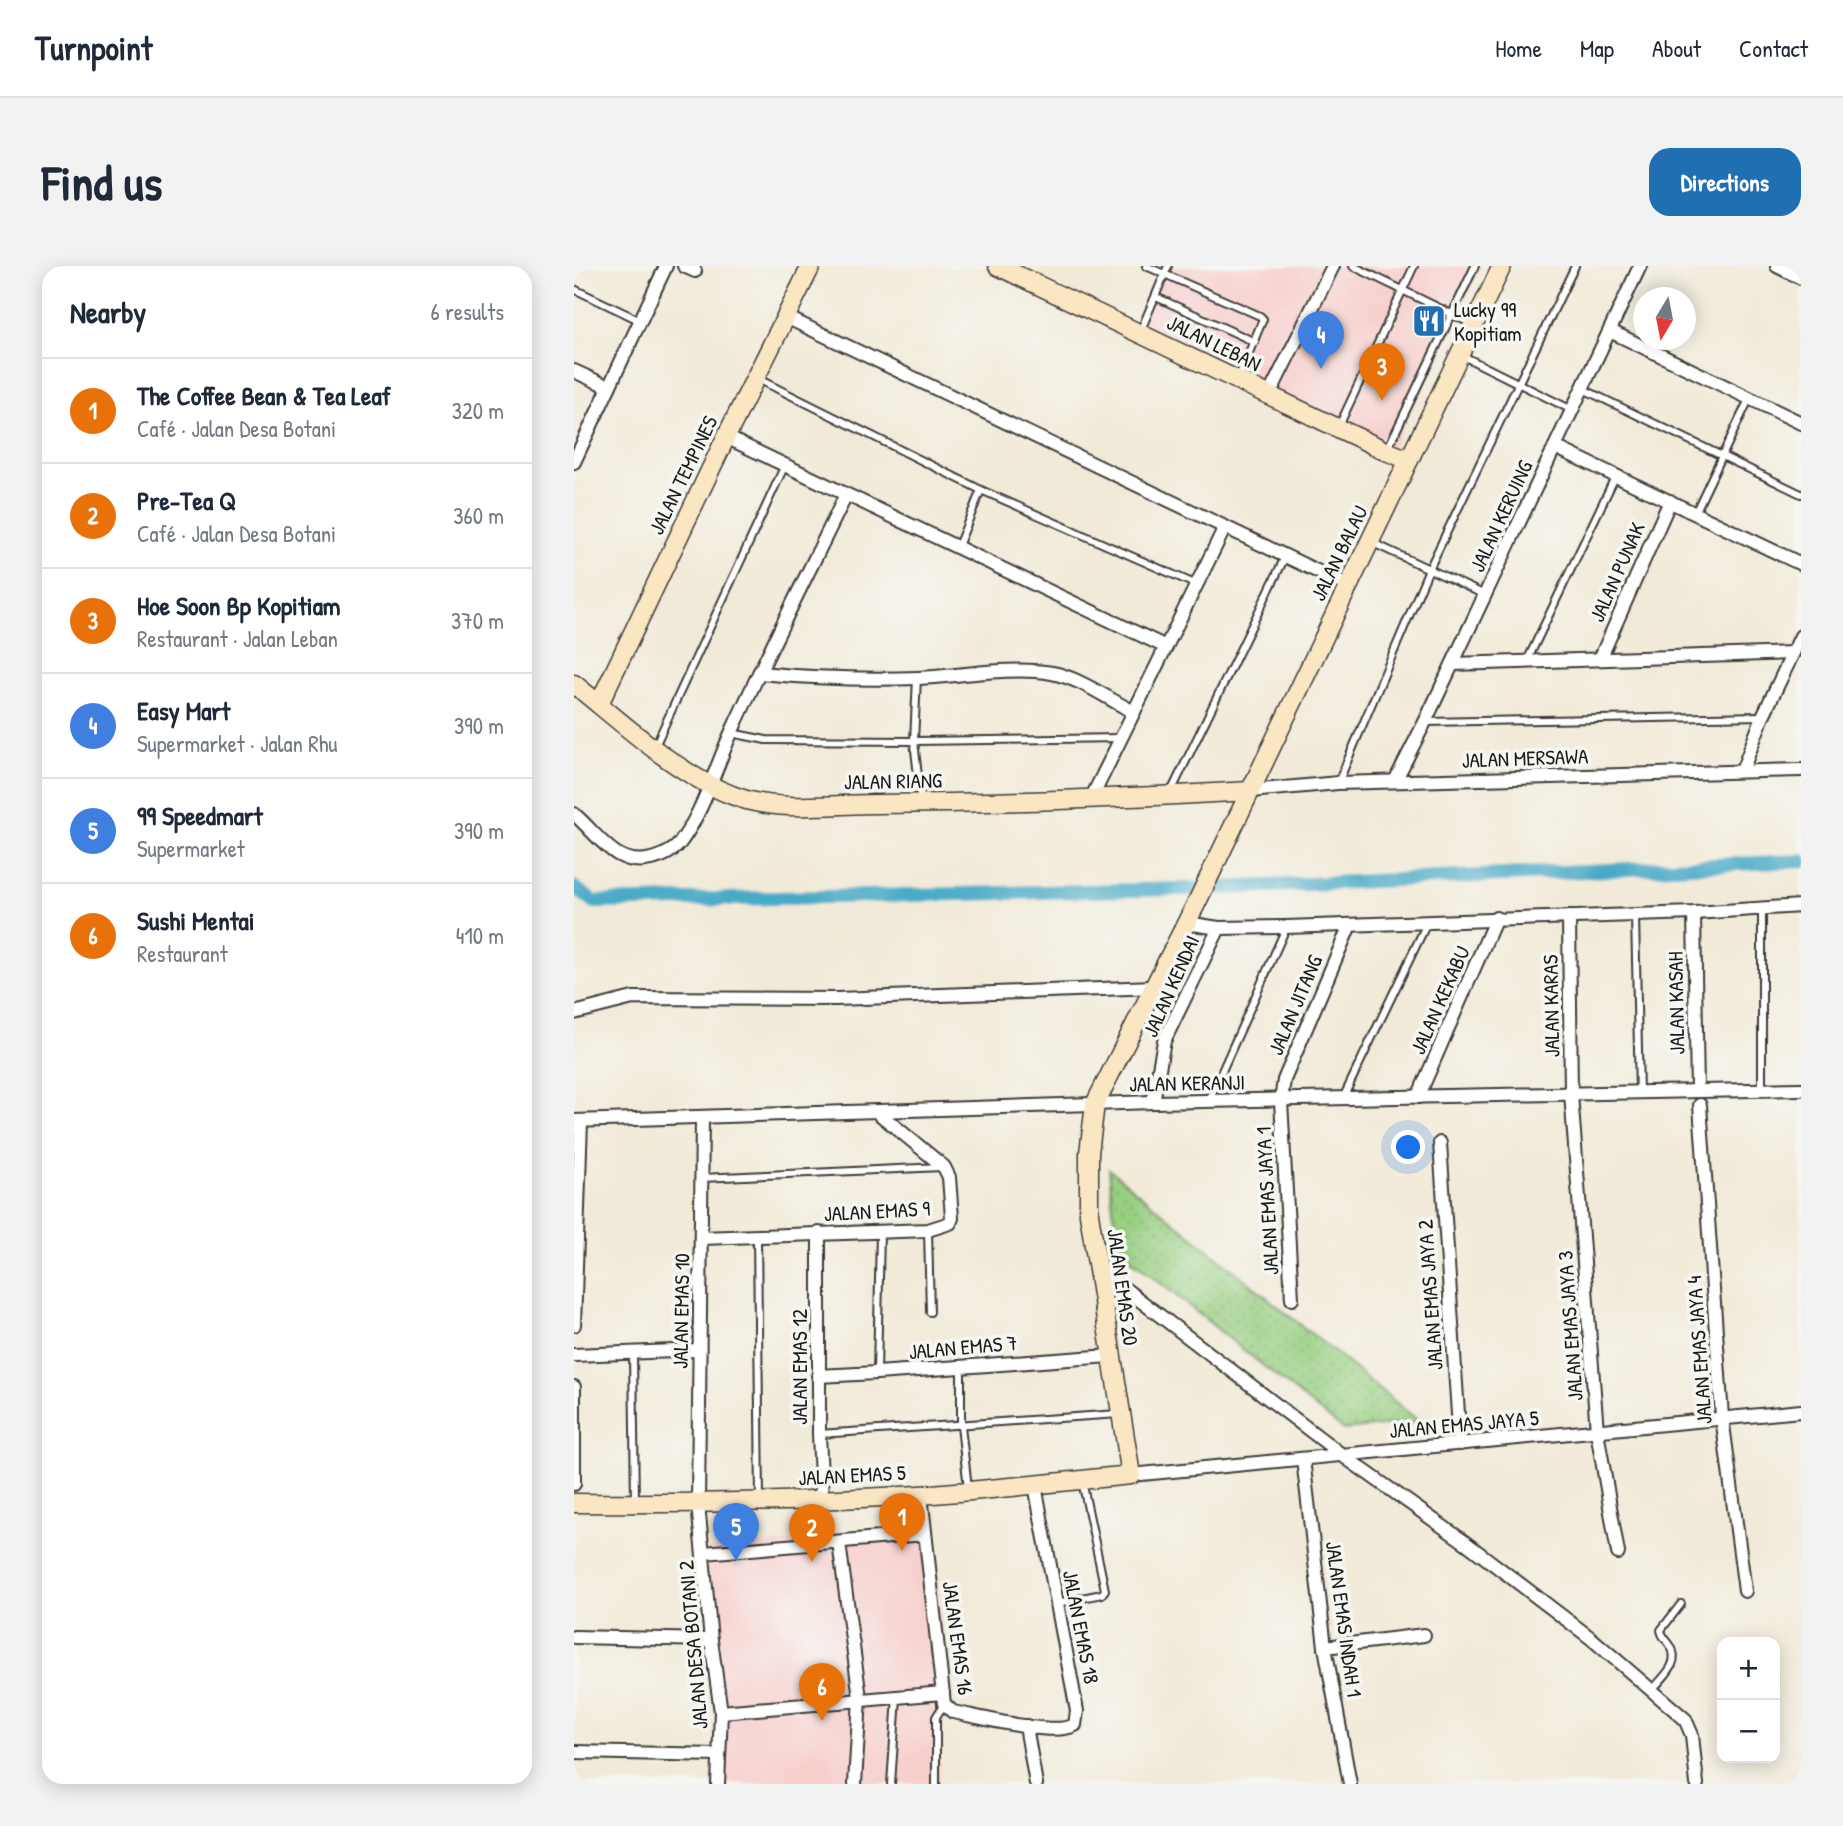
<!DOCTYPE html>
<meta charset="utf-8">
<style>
body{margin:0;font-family:"Patrick Hand",sans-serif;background:#f2f2f3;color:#1f2937}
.controls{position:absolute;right:21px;bottom:21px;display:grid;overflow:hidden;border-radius:14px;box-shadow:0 4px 18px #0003}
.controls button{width:63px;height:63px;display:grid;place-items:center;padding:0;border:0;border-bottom:2px solid #e0e1e3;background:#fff;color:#1f2937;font:35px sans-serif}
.compass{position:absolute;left:1059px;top:21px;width:63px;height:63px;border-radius:50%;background:#fff;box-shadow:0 4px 18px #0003;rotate:190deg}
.you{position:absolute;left:835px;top:882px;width:24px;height:24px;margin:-18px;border:5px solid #fff;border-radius:50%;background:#1a73e8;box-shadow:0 0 0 10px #1a73e833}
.badge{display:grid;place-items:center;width:46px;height:46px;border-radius:50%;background:#1f6fb2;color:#fff;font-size:23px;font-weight:700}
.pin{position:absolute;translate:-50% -58px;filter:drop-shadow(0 2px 4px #0008)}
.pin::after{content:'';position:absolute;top:37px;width:24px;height:21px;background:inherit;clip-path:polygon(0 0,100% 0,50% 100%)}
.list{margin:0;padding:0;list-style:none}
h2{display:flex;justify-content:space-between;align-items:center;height:91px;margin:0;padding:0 28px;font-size:30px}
h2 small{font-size:23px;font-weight:400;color:#747a83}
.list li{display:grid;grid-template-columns:46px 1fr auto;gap:21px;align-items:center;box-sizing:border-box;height:105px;padding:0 28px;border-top:2px solid #e0e1e3}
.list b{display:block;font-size:26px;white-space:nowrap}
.list p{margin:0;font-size:23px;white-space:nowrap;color:#747a83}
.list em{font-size:23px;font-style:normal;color:#747a83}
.map{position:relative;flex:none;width:1227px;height:1518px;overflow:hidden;border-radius:21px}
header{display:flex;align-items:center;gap:42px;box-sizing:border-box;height:98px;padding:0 35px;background:#fff;border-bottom:2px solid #e0e1e3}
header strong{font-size:33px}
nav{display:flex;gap:38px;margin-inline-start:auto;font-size:24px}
.intro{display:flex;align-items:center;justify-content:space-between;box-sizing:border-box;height:168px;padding:0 42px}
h1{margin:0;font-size:49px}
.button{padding:18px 32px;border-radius:21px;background:#1f6fb2;color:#fff;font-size:24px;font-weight:700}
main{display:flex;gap:42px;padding:0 42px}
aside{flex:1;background:#fff;border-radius:21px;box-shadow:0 4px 18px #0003}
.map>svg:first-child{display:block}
.built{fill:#f7d0ce}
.grass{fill:url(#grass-dots);stroke:#5a764e;stroke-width:2}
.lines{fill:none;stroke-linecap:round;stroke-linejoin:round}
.canal{stroke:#48aac7;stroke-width:14}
.lane-casing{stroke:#3c3b38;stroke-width:10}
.street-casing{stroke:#3c3b38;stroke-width:16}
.secondary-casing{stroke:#3c3b38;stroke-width:21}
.lane{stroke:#fff;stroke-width:6}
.street{stroke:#fff;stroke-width:12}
.secondary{stroke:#fbe6c4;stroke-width:18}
.labels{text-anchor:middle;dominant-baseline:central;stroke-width:7;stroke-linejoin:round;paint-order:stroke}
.poi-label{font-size:21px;fill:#1c1c1c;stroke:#f6f6f2;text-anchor:start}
.street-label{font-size:21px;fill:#1c1c1c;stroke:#f6f6f2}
</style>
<header>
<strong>Turnpoint</strong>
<nav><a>Home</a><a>Map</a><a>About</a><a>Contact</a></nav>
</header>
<div class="intro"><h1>Find us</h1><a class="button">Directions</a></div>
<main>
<aside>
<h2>Nearby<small>6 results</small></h2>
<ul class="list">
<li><span class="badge" style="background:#e8710a">1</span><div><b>The Coffee Bean &amp; Tea Leaf</b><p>Café · Jalan Desa Botani</p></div><em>320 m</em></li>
<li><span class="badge" style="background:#e8710a">2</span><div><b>Pre-Tea Q</b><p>Café · Jalan Desa Botani</p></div><em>360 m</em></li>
<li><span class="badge" style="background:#e8710a">3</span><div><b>Hoe Soon Bp Kopitiam</b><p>Restaurant · Jalan Leban</p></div><em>370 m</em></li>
<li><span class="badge" style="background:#3f7fe0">4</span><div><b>Easy Mart</b><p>Supermarket · Jalan Rhu</p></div><em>390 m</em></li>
<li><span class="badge" style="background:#3f7fe0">5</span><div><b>99 Speedmart</b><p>Supermarket</p></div><em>390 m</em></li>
<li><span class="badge" style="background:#e8710a">6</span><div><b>Sushi Mentai</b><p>Restaurant</p></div><em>410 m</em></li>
</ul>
</aside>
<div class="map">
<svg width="1227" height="1518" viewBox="0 0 1227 1518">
<defs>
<pattern id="grass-dots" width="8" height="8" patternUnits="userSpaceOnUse" patternTransform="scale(1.75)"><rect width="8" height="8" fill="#98cf81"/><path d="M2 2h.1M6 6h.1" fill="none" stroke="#82b16f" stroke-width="1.8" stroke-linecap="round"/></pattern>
</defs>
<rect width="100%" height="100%" fill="#f6f6f2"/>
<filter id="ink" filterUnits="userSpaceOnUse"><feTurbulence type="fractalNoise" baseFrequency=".0143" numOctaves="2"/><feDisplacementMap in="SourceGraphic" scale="14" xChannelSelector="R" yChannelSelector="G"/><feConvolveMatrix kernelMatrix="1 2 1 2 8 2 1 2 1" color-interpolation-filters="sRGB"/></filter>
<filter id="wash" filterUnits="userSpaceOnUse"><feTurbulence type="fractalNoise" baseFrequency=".00686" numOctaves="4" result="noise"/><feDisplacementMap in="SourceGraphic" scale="28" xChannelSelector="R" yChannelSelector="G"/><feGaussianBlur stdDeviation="1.57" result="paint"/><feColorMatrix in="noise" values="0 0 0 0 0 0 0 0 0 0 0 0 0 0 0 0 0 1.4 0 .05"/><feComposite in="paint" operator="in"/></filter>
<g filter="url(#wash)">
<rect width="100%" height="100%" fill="#f2ead8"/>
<g class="built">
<polygon points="588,0 908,0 812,195 556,70"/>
<polygon points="357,1264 375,1434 366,1475 365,1518 138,1518 142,1446 125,1284"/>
</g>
<polygon class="grass" points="535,903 846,1156 769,1164 543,982"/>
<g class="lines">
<polyline class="canal" points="0,621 20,636 650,622 1227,595"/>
</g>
</g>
<g filter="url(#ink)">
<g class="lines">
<defs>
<g id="lane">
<polyline points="572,0 686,50 689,53 664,113"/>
<polyline points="779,0 898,58"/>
<polyline points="0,23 67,55"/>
<polyline points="582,31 681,76"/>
<polyline points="567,64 594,0"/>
<polyline points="887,89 998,144"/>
<polyline points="184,113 407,224 623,319"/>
<polyline points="1009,123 1227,228"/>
<polyline points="765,160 840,0"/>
<polyline points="813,184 901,0"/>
<polyline points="1121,247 1176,131"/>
<polyline points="799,277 911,329"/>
<polyline points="384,280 407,224"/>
<polyline points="953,395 1042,209"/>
<polyline points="343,412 340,475 347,536"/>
<polyline points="851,456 1189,450"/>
<polyline points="157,467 192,474 340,475 547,472"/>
<polyline points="81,480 211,199"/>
<polyline points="764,517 855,303 1001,0"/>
<polyline points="596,528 712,289"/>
<polyline points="1188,643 1188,823"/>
<polyline points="1061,650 1065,827"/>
<polyline points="769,832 854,655"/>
<polyline points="635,834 712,662"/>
<polyline points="127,912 368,901"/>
<polyline points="354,964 356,1046"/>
<polyline points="183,970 186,1233"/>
<polyline points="59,1088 61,1236"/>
<polyline points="387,1101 387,1160 394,1222"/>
<polyline points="303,1107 306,966"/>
<polyline points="245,1168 545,1148"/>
<polyline points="483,1337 528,1328 531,1324 508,1215"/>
<path d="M1078 1424C1089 1411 1108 1397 1096 1379 1092 1373 1088 1371 1087 1364L1107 1338"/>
<polyline points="317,1518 323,1431"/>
<polyline points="362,1518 362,1451 370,1438"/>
</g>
<g id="street">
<polyline points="110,0 121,5"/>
<polyline points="1203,0 1227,12"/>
<polyline points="212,51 774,320"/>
<polyline points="1036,65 1227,157"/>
<polyline points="0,105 35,121"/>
<polyline points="695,129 759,0"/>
<polyline points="152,171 592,381"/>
<polyline points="981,181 1227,298"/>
<polyline points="0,196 92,0"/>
<polyline points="1026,393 1096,235"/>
<polyline points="879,398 1219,387"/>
<path d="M185 407C238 412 291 414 345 412 385 410 438 400 478 407 506 412 534 433 560 446"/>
<polyline points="1168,505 1189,450 1227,370"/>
<polyline points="821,515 851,456 1066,0"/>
<polyline points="676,525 764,517 1227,504"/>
<polyline points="517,533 651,261"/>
<path d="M0 548C24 568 41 602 77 593 88 591 102 584 108 574 131 542 142 499 159 463 195 384 234 307 272 229"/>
<polyline points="1120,647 1123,825"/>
<polyline points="995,651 997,828 1023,1165 1044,1287"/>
<polyline points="612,657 645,662 712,661 1120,647 1227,640"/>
<polyline points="0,747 59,732 263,733 581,721"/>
<polyline points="844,831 922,652"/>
<polyline points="579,836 590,775 645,662"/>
<polyline points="1126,839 1148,1151 1171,1325"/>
<polyline points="128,852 124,1238 137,1374 147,1446 144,1518"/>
<polyline points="0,855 579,836 1227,823"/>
<polyline points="866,877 886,1178"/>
<polyline points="245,967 245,1168 248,1234"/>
<polyline points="127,972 354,964 376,957 378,952 375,911 370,901 302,845"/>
<polyline points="525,1003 768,1189 892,1277 1018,1373 1111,1453 1118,1469 1123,1518"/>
<polyline points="718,1033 707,835 710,814 776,659"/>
<polyline points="0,1059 7,855"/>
<polyline points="0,1089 125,1084"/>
<polyline points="244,1110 303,1107 536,1090"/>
<polyline points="0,1121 0,1218"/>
<polyline points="729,1193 751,1381 776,1518"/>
<polyline points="557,1209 1227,1145"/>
<path d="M347 1229 370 1438 379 1446C406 1451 479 1471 501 1459L503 1445 461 1219"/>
<polyline points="265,1277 286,1432 281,1518"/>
<polyline points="130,1287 351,1268"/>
<polyline points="0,1371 137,1374"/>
<polyline points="751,1381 850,1369"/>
<polyline points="147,1446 369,1427"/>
<polyline points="452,1460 462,1518"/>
<polyline points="0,1486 145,1489"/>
</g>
<g id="secondary">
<polyline points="424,0 812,185 835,194"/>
<path d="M0 418C49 457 106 512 166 532 207 546 261 538 304 538 428 537 552 532 676 525"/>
<polyline points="25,438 152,171 237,0"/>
<path d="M0 1237C115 1238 230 1236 345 1229 416 1224 486 1216 557 1209L515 948V887L521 838 623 636 928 0"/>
</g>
</defs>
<use href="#lane" class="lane-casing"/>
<use href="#street" class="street-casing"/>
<use href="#secondary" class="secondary-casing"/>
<use href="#lane" class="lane"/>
<use href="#street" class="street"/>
<use href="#secondary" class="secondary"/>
</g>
</g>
<defs>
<symbol id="restaurant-square" viewBox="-11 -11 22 22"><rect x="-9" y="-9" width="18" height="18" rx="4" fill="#1f6fb2" stroke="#f6f6f2"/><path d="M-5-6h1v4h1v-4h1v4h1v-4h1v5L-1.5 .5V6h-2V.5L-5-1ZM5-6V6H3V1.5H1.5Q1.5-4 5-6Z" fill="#fff"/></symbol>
</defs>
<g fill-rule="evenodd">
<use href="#restaurant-square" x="836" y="36" width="38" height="38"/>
</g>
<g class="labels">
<g class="poi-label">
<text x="880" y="43">Lucky 99<tspan x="880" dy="24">Kopitiam</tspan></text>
</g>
<g class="street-label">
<text transform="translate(640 77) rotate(26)">JALAN LEBAN</text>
<text transform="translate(109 209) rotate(-64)">JALAN TEMPINES</text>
<text transform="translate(927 250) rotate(-65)">JALAN KERUING</text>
<text transform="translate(765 287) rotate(-64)">JALAN BALAU</text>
<text transform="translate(1043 306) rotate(-66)">JALAN PUNAK</text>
<text transform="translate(951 492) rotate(-2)">JALAN MERSAWA</text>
<text transform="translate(319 515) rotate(-1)">JALAN RIANG</text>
<text transform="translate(597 720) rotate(-66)">JALAN KENDAI</text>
<text transform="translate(866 734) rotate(-66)">JALAN KEKABU</text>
<text transform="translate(1102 737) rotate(-91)">JALAN KASAH</text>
<text transform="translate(721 739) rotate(-67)">JALAN JITANG</text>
<text transform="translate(977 740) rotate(-91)">JALAN KARAS</text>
<text transform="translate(613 817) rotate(-1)">JALAN KERANJI</text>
<text transform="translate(693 935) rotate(-93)">JALAN EMAS JAYA 1</text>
<text transform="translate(303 945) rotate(-3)">JALAN EMAS 9</text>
<text transform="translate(549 1021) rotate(82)">JALAN EMAS 20</text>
<text transform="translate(856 1029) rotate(-94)">JALAN EMAS JAYA 2</text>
<text transform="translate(107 1045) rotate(-89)">JALAN EMAS 10</text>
<text transform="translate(996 1060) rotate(-94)">JALAN EMAS JAYA 3</text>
<text transform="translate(389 1081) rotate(-5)">JALAN EMAS 7</text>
<text transform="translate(1125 1084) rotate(-94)">JALAN EMAS JAYA 4</text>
<text transform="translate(225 1101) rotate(-90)">JALAN EMAS 12</text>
<text transform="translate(890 1158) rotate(-5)">JALAN EMAS JAYA 5</text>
<text transform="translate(278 1209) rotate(-3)">JALAN EMAS 5</text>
<text transform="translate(770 1353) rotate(82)">JALAN EMAS INDAH 1</text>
<text transform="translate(507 1361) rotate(79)">JALAN EMAS 18</text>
<text transform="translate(384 1372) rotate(82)">JALAN EMAS 16</text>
<text transform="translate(119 1379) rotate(-95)">JALAN DESA BOTANI 2</text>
</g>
</g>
</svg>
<div class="controls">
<button>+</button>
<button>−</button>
</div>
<svg class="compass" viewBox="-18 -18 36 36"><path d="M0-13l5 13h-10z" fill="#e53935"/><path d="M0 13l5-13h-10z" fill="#747a83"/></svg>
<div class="you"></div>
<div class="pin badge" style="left:328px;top:1285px;background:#e8710a">1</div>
<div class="pin badge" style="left:238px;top:1296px;background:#e8710a">2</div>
<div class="pin badge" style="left:808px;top:135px;background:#e8710a">3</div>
<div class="pin badge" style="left:747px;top:103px;background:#3f7fe0">4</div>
<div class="pin badge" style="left:162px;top:1295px;background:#3f7fe0">5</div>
<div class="pin badge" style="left:248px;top:1455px;background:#e8710a">6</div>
</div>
</main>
